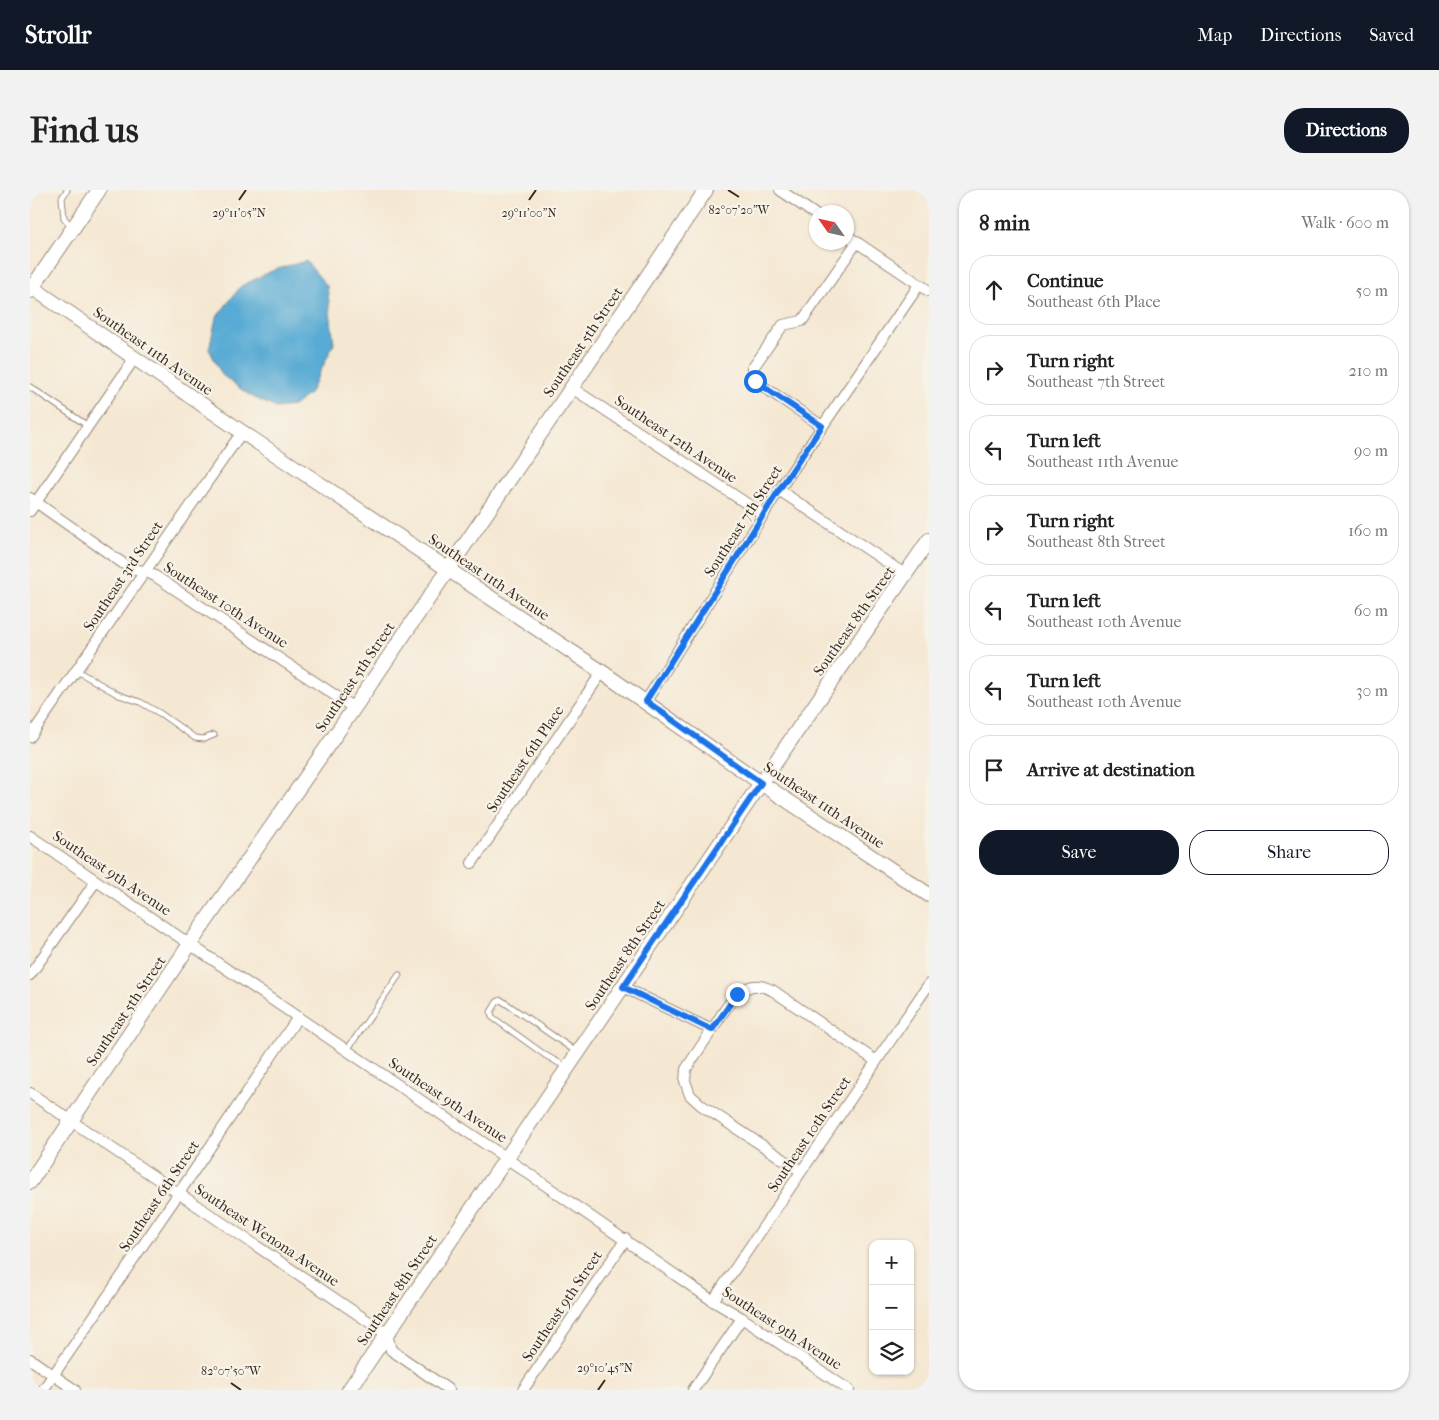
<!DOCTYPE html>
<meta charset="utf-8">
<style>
body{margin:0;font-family:"IM FELL French Canon",serif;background:#f2f2f2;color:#222}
.controls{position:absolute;right:15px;bottom:15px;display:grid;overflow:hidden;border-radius:10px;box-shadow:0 1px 4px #0004}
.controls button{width:45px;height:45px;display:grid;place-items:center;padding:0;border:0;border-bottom:1px solid #e0e0e0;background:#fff;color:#222;font:25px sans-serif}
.compass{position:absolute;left:779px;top:15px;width:45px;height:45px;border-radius:50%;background:#fff;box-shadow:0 1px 4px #0004;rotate:304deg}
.stop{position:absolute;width:15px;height:15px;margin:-11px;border:4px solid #1a73e8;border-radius:50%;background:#fff}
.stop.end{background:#1a73e8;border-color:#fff;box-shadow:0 1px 5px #0008}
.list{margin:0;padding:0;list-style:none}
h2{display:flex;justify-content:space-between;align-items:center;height:65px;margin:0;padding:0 20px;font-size:21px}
h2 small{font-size:16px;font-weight:400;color:#767676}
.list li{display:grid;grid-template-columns:32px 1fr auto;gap:15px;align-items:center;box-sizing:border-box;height:70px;margin:0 10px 10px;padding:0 10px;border:1px solid #e0e0e0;border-radius:20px}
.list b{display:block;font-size:19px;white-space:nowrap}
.list p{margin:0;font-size:16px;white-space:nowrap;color:#767676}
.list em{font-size:16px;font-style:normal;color:#767676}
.actions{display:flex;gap:10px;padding:15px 20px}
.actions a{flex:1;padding:11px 0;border:1px solid #111827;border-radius:20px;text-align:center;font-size:18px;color:#111827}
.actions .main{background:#111827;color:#fff}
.icon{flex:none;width:28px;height:28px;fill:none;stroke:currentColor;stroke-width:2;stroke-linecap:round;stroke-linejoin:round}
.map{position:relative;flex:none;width:899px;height:1200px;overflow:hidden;border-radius:20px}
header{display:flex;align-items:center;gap:30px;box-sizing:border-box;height:70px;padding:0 25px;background:#111827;color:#fff}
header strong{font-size:24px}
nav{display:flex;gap:28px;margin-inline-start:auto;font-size:18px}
.intro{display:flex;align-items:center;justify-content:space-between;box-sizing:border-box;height:120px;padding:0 30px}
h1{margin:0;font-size:35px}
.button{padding:12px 22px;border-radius:20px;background:#111827;color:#fff;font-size:18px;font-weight:700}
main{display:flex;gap:30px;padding:0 30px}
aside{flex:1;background:#fff;border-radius:20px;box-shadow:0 1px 4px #0004}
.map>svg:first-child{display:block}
.water{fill:#59abd4;stroke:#4a6a79}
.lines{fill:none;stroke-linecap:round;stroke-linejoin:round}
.lane-casing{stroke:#988978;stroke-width:7}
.street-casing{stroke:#988978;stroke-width:12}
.secondary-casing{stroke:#988978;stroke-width:16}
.lane{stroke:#fff;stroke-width:5}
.street{stroke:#fff;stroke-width:10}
.secondary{stroke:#fff;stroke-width:14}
.route{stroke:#1a73e8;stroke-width:6}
.ticks{fill:none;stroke:#3b2a1e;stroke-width:2}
.labels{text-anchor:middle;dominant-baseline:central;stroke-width:4.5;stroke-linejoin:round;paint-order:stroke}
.street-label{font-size:15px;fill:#3b2a1e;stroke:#f7f3e8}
.ticks-label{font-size:12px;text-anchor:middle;fill:#3b2a1e;stroke:#f7f3e8;stroke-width:4.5;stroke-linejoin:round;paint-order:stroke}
</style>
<header>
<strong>Strollr</strong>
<nav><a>Map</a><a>Directions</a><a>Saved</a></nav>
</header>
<div class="intro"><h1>Find us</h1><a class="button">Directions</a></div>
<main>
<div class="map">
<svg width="899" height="1200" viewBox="0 0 899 1200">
<rect width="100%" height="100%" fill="#f7f3e8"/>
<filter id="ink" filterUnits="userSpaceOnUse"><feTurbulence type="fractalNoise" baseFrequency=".02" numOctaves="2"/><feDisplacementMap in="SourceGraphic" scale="10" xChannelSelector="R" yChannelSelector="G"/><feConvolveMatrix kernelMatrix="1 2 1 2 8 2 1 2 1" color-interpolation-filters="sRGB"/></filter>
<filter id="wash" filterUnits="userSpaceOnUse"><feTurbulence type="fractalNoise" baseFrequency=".0096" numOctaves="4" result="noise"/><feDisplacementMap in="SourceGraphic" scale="20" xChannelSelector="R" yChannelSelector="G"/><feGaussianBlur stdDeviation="1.12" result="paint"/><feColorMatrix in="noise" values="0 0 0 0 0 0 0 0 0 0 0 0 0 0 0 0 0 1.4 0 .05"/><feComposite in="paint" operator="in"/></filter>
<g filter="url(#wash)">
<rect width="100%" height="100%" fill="#f5e8d3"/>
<polygon class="water" points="276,71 297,96 304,154 279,204 263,216 246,218 219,205 192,185 179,159 186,128 211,96 244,80"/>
</g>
<g filter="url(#ink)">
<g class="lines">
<defs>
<g id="lane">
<polyline points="37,0 32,8 34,28 42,37"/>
<polyline points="0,197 58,236"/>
<polyline points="47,481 89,505 110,512 131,524 165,548 174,549 184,545"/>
<polyline points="317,860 369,785"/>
<polyline points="536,877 515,865 462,827 461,822 467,812 471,810 548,863"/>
</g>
<g id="street">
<polyline points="750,0 786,25"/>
<polyline points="816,45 899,101"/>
<polyline points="542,198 734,325"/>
<polyline points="792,236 725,191 722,179 753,135 772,131 827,52"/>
<polyline points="749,300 876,385"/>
<polyline points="0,308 101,379 114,381 125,386 324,518"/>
<polyline points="0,321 104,169"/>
<polyline points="616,511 749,300 889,95"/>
<polyline points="0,547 212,242"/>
<polyline points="0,646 476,968 683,1111 712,1128 819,1200"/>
<polyline points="442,673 572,482"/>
<polyline points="0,785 66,691"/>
<path d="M593 797 682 840C692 825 708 792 730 796 734 796 738 799 742 800L846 871"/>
<polyline points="682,840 656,879 655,891 660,905 671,915 771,981"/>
<polyline points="0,903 357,1144 361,1160 419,1200"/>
<polyline points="683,1111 899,794"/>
<polyline points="0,1169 45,1200"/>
<polyline points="13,1200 149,1003 268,827"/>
<polyline points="493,1200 596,1049"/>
<polyline points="663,1200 712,1128"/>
</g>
<g id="secondary">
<polyline points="0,96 212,242 572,482 731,593 899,705"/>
<polyline points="0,101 69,0"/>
<polyline points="0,992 160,754 324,518 676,0"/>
<polyline points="319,1200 731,593 899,350"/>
</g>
</defs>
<use href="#lane" class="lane-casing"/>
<use href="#street" class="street-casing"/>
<use href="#secondary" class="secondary-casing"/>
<use href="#lane" class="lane"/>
<use href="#street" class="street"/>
<use href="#secondary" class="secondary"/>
</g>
</g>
<g class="lines" filter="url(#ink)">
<polyline class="route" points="707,804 682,840 593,797 731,593 616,511 749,300 792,236 725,191"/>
</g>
<path class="ticks" d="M698 0 709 7M209 10 216 0M499 10 506 0M201 1193 211 1200M568 1200 575 1190"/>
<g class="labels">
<g class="street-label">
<text transform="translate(553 152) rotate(-56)">Southeast 5th Street</text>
<text transform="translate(123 161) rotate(35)">Southeast 11th Avenue</text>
<text transform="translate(646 249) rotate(34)">Southeast 12th Avenue</text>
<text transform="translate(713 331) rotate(-57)">Southeast 7th Street</text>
<text transform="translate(93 386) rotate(-56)">Southeast 3rd Street</text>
<text transform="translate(459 387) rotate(34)">Southeast 11th Avenue</text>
<text transform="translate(196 415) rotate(33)">Southeast 10th Avenue</text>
<text transform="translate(824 431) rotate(-55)">Southeast 8th Street</text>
<text transform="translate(325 487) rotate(-56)">Southeast 5th Street</text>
<text transform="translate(495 569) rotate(-56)">Southeast 6th Place</text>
<text transform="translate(794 615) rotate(34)">Southeast 11th Avenue</text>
<text transform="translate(82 683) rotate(34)">Southeast 9th Avenue</text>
<text transform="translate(595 765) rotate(-56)">Southeast 8th Street</text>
<text transform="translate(96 821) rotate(-56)">Southeast 5th Street</text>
<text transform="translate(418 910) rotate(34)">Southeast 9th Avenue</text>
<text transform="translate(779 944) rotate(-56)">Southeast 10th Street</text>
<text transform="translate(129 1006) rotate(-56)">Southeast 6th Street</text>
<text transform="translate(237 1045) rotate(34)">Southeast Wenona Avenue</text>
<text transform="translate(367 1100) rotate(-56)">Southeast 8th Street</text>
<text transform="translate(532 1116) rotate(-56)">Southeast 9th Street</text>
<text transform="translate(752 1138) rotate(33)">Southeast 9th Avenue</text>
</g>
</g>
<g class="ticks-label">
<text x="709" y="24">82°07'20"W</text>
<text x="209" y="27">29°11'05"N</text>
<text x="499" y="27">29°11'00"N</text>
<text x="575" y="1182">29°10'45"N</text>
<text x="201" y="1185">82°07'50"W</text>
</g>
</svg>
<div class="controls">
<button>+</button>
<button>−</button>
<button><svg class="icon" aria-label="layers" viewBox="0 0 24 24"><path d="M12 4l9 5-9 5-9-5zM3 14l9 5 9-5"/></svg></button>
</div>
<svg class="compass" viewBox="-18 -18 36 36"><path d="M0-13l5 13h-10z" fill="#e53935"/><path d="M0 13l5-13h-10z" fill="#767676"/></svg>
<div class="stop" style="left:725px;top:191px"></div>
<div class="stop end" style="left:707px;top:804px"></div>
</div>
<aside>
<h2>8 min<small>Walk · 600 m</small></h2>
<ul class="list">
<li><svg class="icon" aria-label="ahead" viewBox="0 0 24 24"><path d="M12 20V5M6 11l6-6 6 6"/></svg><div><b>Continue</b><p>Southeast 6th Place</p></div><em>50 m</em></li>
<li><svg class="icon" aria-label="right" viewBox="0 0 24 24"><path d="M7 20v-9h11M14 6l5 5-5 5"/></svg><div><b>Turn right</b><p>Southeast 7th Street</p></div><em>210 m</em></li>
<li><svg class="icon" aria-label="left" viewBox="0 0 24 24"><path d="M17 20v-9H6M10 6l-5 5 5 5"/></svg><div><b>Turn left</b><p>Southeast 11th Avenue</p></div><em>90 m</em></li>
<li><svg class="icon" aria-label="right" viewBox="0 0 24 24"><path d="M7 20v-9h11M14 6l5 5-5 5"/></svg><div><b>Turn right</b><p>Southeast 8th Street</p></div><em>160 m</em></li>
<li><svg class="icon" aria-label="left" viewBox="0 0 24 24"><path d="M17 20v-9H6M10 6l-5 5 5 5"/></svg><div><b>Turn left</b><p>Southeast 10th Avenue</p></div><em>60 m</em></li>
<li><svg class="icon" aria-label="left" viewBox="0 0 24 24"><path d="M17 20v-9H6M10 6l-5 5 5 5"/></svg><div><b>Turn left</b><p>Southeast 10th Avenue</p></div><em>30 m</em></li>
<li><svg class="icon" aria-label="arrive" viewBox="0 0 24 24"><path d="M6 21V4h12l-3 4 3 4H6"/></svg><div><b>Arrive at destination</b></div></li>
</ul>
<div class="actions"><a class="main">Save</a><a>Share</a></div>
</aside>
</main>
